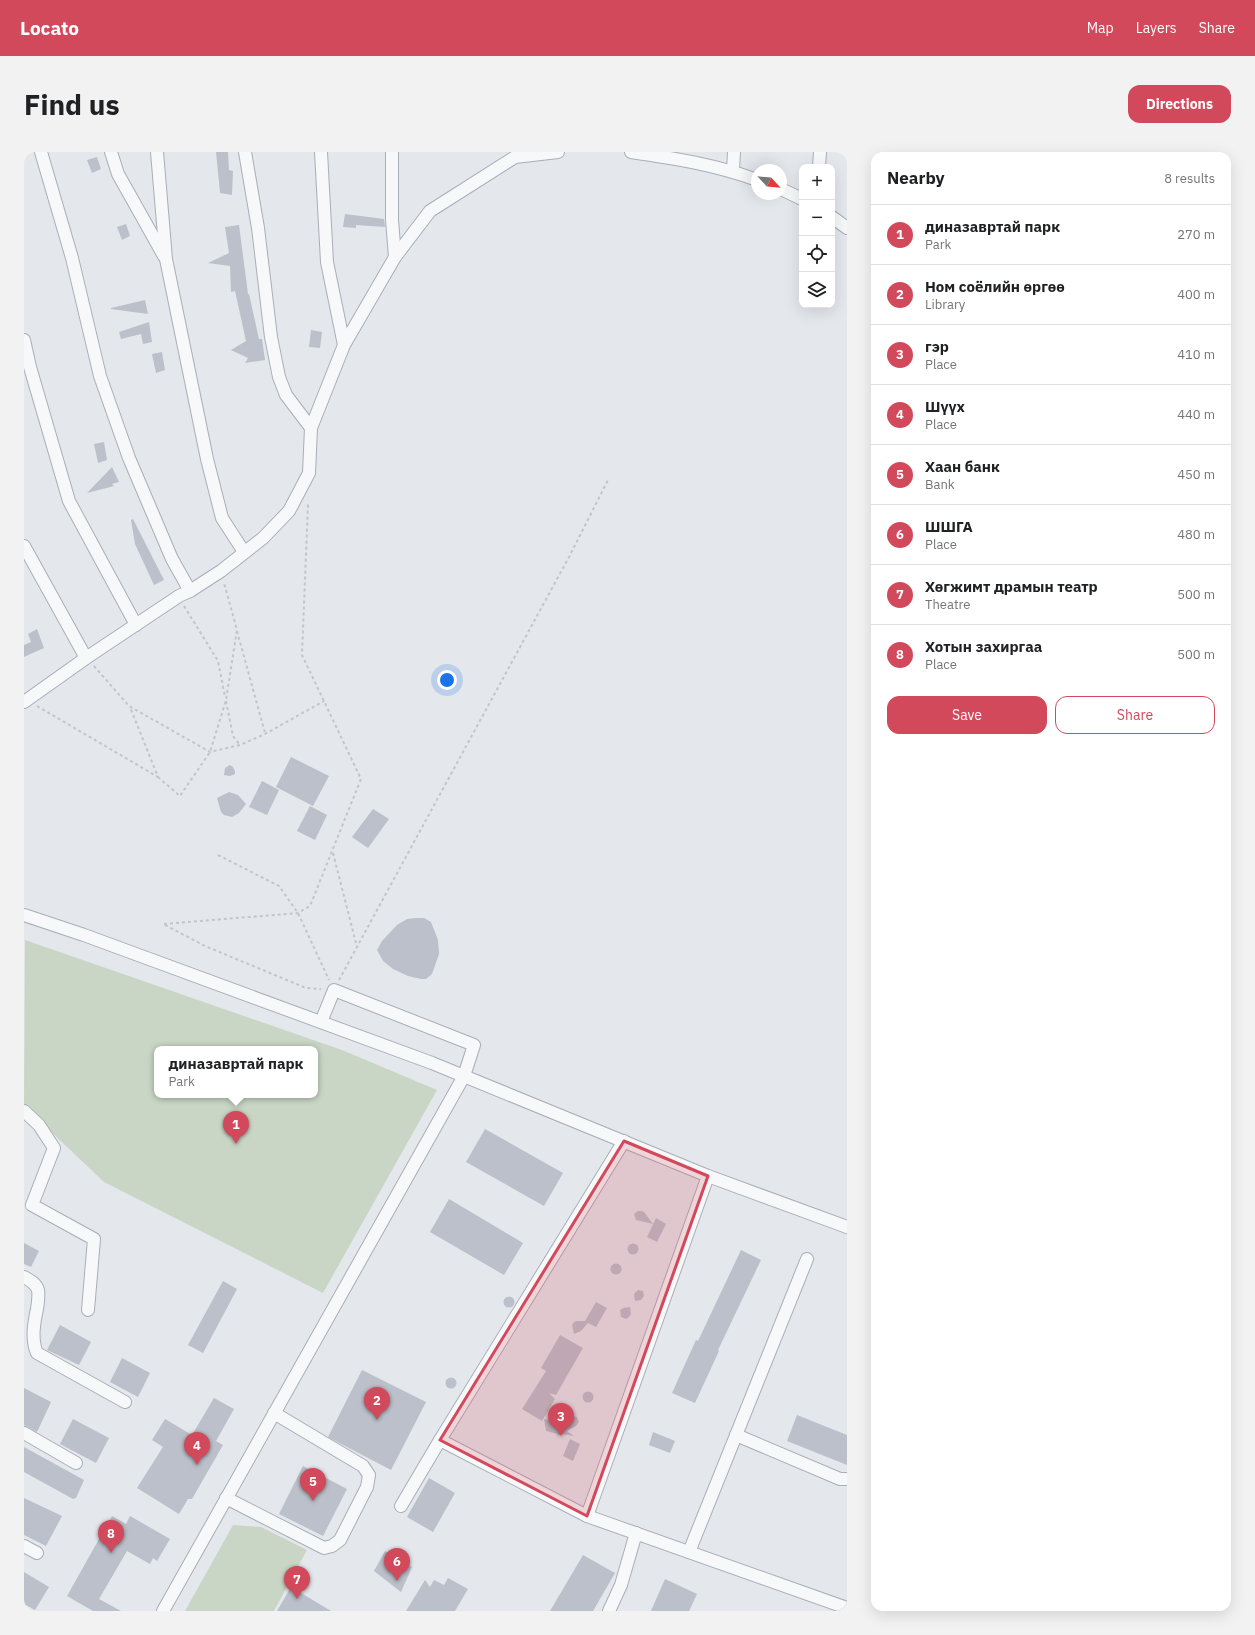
<!DOCTYPE html>
<meta charset="utf-8">
<style>
body{margin:0;font-family:"IBM Plex Sans",sans-serif;background:#f2f2f2;color:#202124}
.controls{position:absolute;right:12px;top:12px;display:grid;overflow:hidden;border-radius:8px;box-shadow:0 4px 16px #0002}
.controls button{width:36px;height:36px;display:grid;place-items:center;padding:0;border:0;border-bottom:1px solid #e0e0e0;background:#fff;color:#202124;font:20px sans-serif}
.compass{position:absolute;left:727px;top:12px;width:36px;height:36px;border-radius:50%;background:#fff;box-shadow:0 4px 16px #0002;rotate:116deg}
.you{position:absolute;left:423px;top:528px;width:14px;height:14px;margin:-10px;border:3px solid #fff;border-radius:50%;background:#1a73e8;box-shadow:0 0 0 6px #1a73e833}
.badge{display:grid;place-items:center;width:26px;height:26px;border-radius:50%;background:#d1495b;color:#fff;font-size:13px;font-weight:700}
.pin{position:absolute;translate:-50% -33px;filter:drop-shadow(0 1px 2px #0008)}
.pin::after{content:'';position:absolute;top:21px;width:14px;height:12px;background:inherit;clip-path:polygon(0 0,100% 0,50% 100%)}
.popup{position:absolute;left:130px;top:894px;width:164px;height:52px;box-sizing:border-box;display:grid;place-content:center;border-radius:8px;background:#fff;filter:drop-shadow(0 1px 3px #0005);font-size:13px;white-space:nowrap;color:#757577}
.popup b{font-size:15px;color:#202124}
.popup::after{content:'';position:absolute;left:50%;top:100%;margin-left:-8px;border:8px solid transparent;border-top-color:#fff}
.list{margin:0;padding:0;list-style:none}
h2{display:flex;justify-content:space-between;align-items:center;height:52px;margin:0;padding:0 16px;font-size:17px}
h2 small{font-size:13px;font-weight:400;color:#757577}
.list li{display:grid;grid-template-columns:26px 1fr auto;gap:12px;align-items:center;box-sizing:border-box;height:60px;padding:0 16px;border-top:1px solid #e0e0e0}
.list b{display:block;font-size:15px;white-space:nowrap}
.list p{margin:0;font-size:13px;white-space:nowrap;color:#757577}
.list em{font-size:13px;font-style:normal;color:#757577}
.actions{display:flex;gap:8px;padding:12px 16px}
.actions a{flex:1;padding:9px 0;border:1px solid #d1495b;border-radius:12px;text-align:center;font-size:14px;color:#d1495b}
.actions .main{background:#d1495b;color:#fff}
.icon{flex:none;width:22px;height:22px;fill:none;stroke:currentColor;stroke-width:2;stroke-linecap:round;stroke-linejoin:round}
.map{position:relative;flex:none;width:823px;height:1459px;overflow:hidden;border-radius:12px}
header{display:flex;align-items:center;gap:24px;box-sizing:border-box;height:56px;padding:0 20px;background:#d1495b;color:#fff}
header strong{font-size:19px}
nav{display:flex;gap:22px;margin-inline-start:auto;font-size:14px}
.intro{display:flex;align-items:center;justify-content:space-between;box-sizing:border-box;height:96px;padding:0 24px}
h1{margin:0;font-size:28px}
.button{padding:10px 18px;border-radius:12px;background:#d1495b;color:#fff;font-size:14px;font-weight:700}
main{display:flex;gap:24px;padding:0 24px}
aside{flex:1;background:#fff;border-radius:12px;box-shadow:0 4px 16px #0002}
.map>svg:first-child{display:block}
.green{fill:#c9d6c5;fill-rule:evenodd}
.building{fill:#bbc0ca}
.lines{fill:none;stroke-linecap:round;stroke-linejoin:round}
.minor-casing{stroke:#a9aeb7;stroke-width:14}
.path{stroke:#c2c5cb;stroke-width:2;stroke-dasharray:3 3;stroke-linecap:butt}
.minor{stroke:#f7f8fa;stroke-width:12}
.marked{fill:#d1495b;fill-opacity:0.2;stroke:#d1495b;stroke-width:3;stroke-linejoin:round}
</style>
<header>
<strong>Locato</strong>
<nav><a>Map</a><a>Layers</a><a>Share</a></nav>
</header>
<div class="intro"><h1>Find us</h1><a class="button">Directions</a></div>
<main>
<div class="map">
<svg width="823" height="1459" viewBox="0 0 823 1459">
<rect width="100%" height="100%" fill="#e4e7ec"/>
<g class="green">
<path d="M1 788 318 898 413 938 299 1141 80 1030 0 954ZM133 897H291V943H133Z"/>
<polygon points="209,1373 237,1375 283,1398 250,1459 161,1459"/>
</g>
<g class="building">
<polygon points="192,0 204,0 205,18 209,19 208,43 196,41"/>
<polygon points="73,5 77,17 68,21 63,8"/>
<polygon points="321,62 360,67 361,75 332,73 332,76 319,75"/>
<polygon points="102,72 106,84 98,88 93,75"/>
<polygon points="215,73 224,142 225,142 235,187 238,187 241,208 221,211 224,206 207,198 222,189 211,139 207,140 206,114 184,111 205,101 201,75"/>
<polygon points="121,148 124,162 87,157 87,156"/>
<polygon points="125,170 128,190 119,192 117,182 97,187 95,180"/>
<polygon points="287,178 298,180 296,196 285,195"/>
<polygon points="138,200 141,218 132,221 128,202"/>
<polygon points="80,290 83,308 74,311 70,292"/>
<polygon points="88,315 95,330 88,332 90,334 63,341"/>
<polygon points="109,367 140,428 130,433 111,392 107,368"/>
<polygon points="13,477 20,496 0,505 0,493 7,490 4,482"/>
<polygon points="267,605 305,624 289,654 252,635"/>
<polygon points="206,613 209,615 211,619 211,622 206,624 200,623 201,616"/>
<polygon points="238,629 255,638 243,663 225,655"/>
<polygon points="205,640 214,643 222,652 215,661 208,665 200,663 197,660 193,646"/>
<polygon points="286,654 303,663 291,688 273,679"/>
<polygon points="349,657 365,667 344,696 328,685"/>
<polygon points="392,766 400,766 407,770 414,788 415,802 408,822 402,827 397,827 384,824 369,817 359,809 353,798 358,789 373,773 383,767"/>
<polygon points="461,977 539,1021 520,1054 442,1010"/>
<polygon points="425,1047 499,1091 480,1123 406,1080"/>
<polygon points="614,1059 617,1059 620,1060 629,1072 612,1068 610,1062"/>
<polygon points="632,1066 642,1072 633,1090 623,1085"/>
<polygon points="0,1091 15,1099 7,1115 0,1112"/>
<circle cx="609" cy="1097" r="5.5"/>
<polygon points="717,1098 737,1108 694,1198 695,1199 671,1251 648,1241 672,1188 674,1189"/>
<circle cx="592" cy="1117" r="5.5"/>
<polygon points="199,1129 213,1137 179,1201 164,1193"/>
<polygon points="614,1138 619,1139 620,1144 617,1148 611,1149 610,1142"/>
<circle cx="485" cy="1150" r="5.5"/>
<polygon points="572,1150 583,1156 572,1175 564,1171 557,1179 550,1182 548,1173 550,1170 553,1169 561,1169"/>
<polygon points="606,1155 607,1162 605,1165 602,1167 597,1165 596,1158 599,1156"/>
<polygon points="36,1173 67,1190 55,1213 23,1198"/>
<polygon points="536,1183 559,1196 532,1243 525,1241 531,1247 518,1269 498,1257 522,1219 517,1216"/>
<polygon points="98,1206 126,1221 114,1245 86,1230"/>
<polygon points="338,1218 402,1250 367,1318 304,1285"/>
<circle cx="427" cy="1231" r="5.5"/>
<polygon points="0,1236 27,1250 13,1280 0,1273"/>
<circle cx="564" cy="1245" r="5.5"/>
<polygon points="190,1246 210,1257 192,1289 199,1293 168,1347 164,1347 155,1362 113,1336 139,1295 128,1288 141,1267 168,1283"/>
<polygon points="773,1263 823,1283 823,1313 763,1289"/>
<polygon points="548,1264 553,1265 555,1270 552,1274 543,1279 550,1284 537,1282 533,1284 534,1282 522,1279 520,1267 530,1270 538,1276 545,1265"/>
<polygon points="49,1267 85,1286 72,1311 36,1292"/>
<polygon points="629,1280 651,1289 646,1301 625,1293"/>
<polygon points="546,1287 556,1292 549,1309 539,1304"/>
<polygon points="0,1295 60,1328 52,1346 49,1347 0,1320"/>
<polygon points="279,1314 323,1337 299,1384 255,1362"/>
<polygon points="405,1326 431,1341 409,1380 383,1365"/>
<polygon points="0,1346 38,1364 22,1394 0,1383"/>
<polygon points="88,1364 102,1372 106,1364 146,1387 133,1409 129,1406 126,1412 103,1399 75,1447 97,1459 69,1459 43,1444"/>
<polygon points="361,1399 388,1415 377,1440 350,1419"/>
<polygon points="559,1403 591,1421 569,1459 526,1459"/>
<polygon points="0,1420 25,1435 11,1458 0,1452"/>
<polygon points="424,1426 444,1437 431,1459 382,1459 401,1428 406,1435 410,1428 420,1433"/>
<polygon points="641,1427 673,1442 665,1459 627,1459"/>
<polygon points="267,1435 307,1459 253,1459"/>
</g>
<g class="lines">
<defs>
<g id="minor">
<polyline points="17,0 48,106 76,224 105,306 148,407 166,439"/>
<polyline points="87,0 94,22 140,104"/>
<polyline points="133,0 142,107 183,307 198,366 220,400"/>
<polyline points="221,0 234,76 247,185 255,225 262,243 287,276"/>
<polyline points="297,0 303,110 320,193"/>
<polyline points="368,0 368,68 371,105"/>
<path d="M607 0C649 6 693 13 733 28"/>
<polyline points="795,15 796,0"/>
<polyline points="709,19 710,0"/>
<polyline points="757,37 778,47"/>
<polyline points="808,65 823,76"/>
<polyline points="0,188 6,215 45,349 112,473"/>
<polyline points="0,394 62,506"/>
<polyline points="0,550 62,506 155,444 166,439 197,419 239,386 265,359 285,321 287,276 320,193 371,105 406,59 491,5 534,0"/>
<polyline points="0,763 60,783 408,911 684,1024 823,1075"/>
<polyline points="0,959 15,973 30,996 8,1053 70,1087 64,1158"/>
<path d="M0 1125C5 1128 12 1131 14 1138 15 1144 14 1151 13 1157 10 1171 7 1187 13 1201L101 1250"/>
<polyline points="0,1281 52,1311"/>
<polyline points="712,1283 816,1327 823,1327"/>
<polyline points="416,1288 563,1364 823,1456"/>
<polyline points="202,1346 300,1396 308,1394 316,1388 343,1335 345,1323 339,1314 250,1261"/>
<polyline points="377,1354 416,1288 600,989"/>
<polyline points="563,1364 684,1024"/>
<polyline points="0,1394 13,1401"/>
<polyline points="665,1400 783,1107"/>
<polyline points="139,1459 440,924 450,893 310,838 297,870"/>
<polyline points="585,1459 597,1433 612,1381"/>
</g>
</defs>
<use href="#minor" class="minor-casing"/>
<g class="path">
<polyline points="160,454 194,509 201,545"/>
<polyline points="213,479 241,581"/>
<polyline points="70,514 105,554 186,600 216,593 241,582 300,549"/>
<polyline points="202,549 209,584 216,593"/>
<polyline points="13,554 134,625 106,555"/>
<polyline points="134,625 156,644 186,600 202,548 213,478 200,431"/>
<polyline points="309,701 333,795"/>
<polyline points="194,703 255,734 274,761 305,828"/>
<polyline points="140,772 274,761 286,754 337,627 278,503 284,352"/>
<polyline points="141,773 181,794 282,836 297,837"/>
<polyline points="315,828 545,405 585,326"/>
</g>
<use href="#minor" class="minor"/>
</g>
<path class="marked" d="M600 989 684 1024 563 1364 416 1288Z"/>
</svg>
<div class="controls">
<button>+</button>
<button>−</button>
<button><svg class="icon" aria-label="locate" viewBox="0 0 24 24"><circle cx="12" cy="12" r="6"/><path d="M12 2v4M12 18v4M2 12h4M18 12h4"/></svg></button>
<button><svg class="icon" aria-label="layers" viewBox="0 0 24 24"><path d="M12 4l9 5-9 5-9-5zM3 14l9 5 9-5"/></svg></button>
</div>
<svg class="compass" viewBox="-18 -18 36 36"><path d="M0-13l5 13h-10z" fill="#e53935"/><path d="M0 13l5-13h-10z" fill="#757577"/></svg>
<div class="you"></div>
<div class="pin badge" style="left:212px;top:992px">1</div>
<div class="popup"><b>диназавртай парк</b>Park</div>
<div class="pin badge" style="left:353px;top:1268px">2</div>
<div class="pin badge" style="left:537px;top:1284px">3</div>
<div class="pin badge" style="left:173px;top:1313px">4</div>
<div class="pin badge" style="left:289px;top:1349px">5</div>
<div class="pin badge" style="left:373px;top:1429px">6</div>
<div class="pin badge" style="left:273px;top:1447px">7</div>
<div class="pin badge" style="left:87px;top:1401px">8</div>
</div>
<aside>
<h2>Nearby<small>8 results</small></h2>
<ul class="list">
<li><span class="badge">1</span><div><b>диназавртай парк</b><p>Park</p></div><em>270 m</em></li>
<li><span class="badge">2</span><div><b>Ном соёлийн өргөө</b><p>Library</p></div><em>400 m</em></li>
<li><span class="badge">3</span><div><b>гэр</b><p>Place</p></div><em>410 m</em></li>
<li><span class="badge">4</span><div><b>Шүүх</b><p>Place</p></div><em>440 m</em></li>
<li><span class="badge">5</span><div><b>Хаан банк</b><p>Bank</p></div><em>450 m</em></li>
<li><span class="badge">6</span><div><b>ШШГА</b><p>Place</p></div><em>480 m</em></li>
<li><span class="badge">7</span><div><b>Хөгжимт драмын театр</b><p>Theatre</p></div><em>500 m</em></li>
<li><span class="badge">8</span><div><b>Хотын захиргаа</b><p>Place</p></div><em>500 m</em></li>
</ul>
<div class="actions"><a class="main">Save</a><a>Share</a></div>
</aside>
</main>
